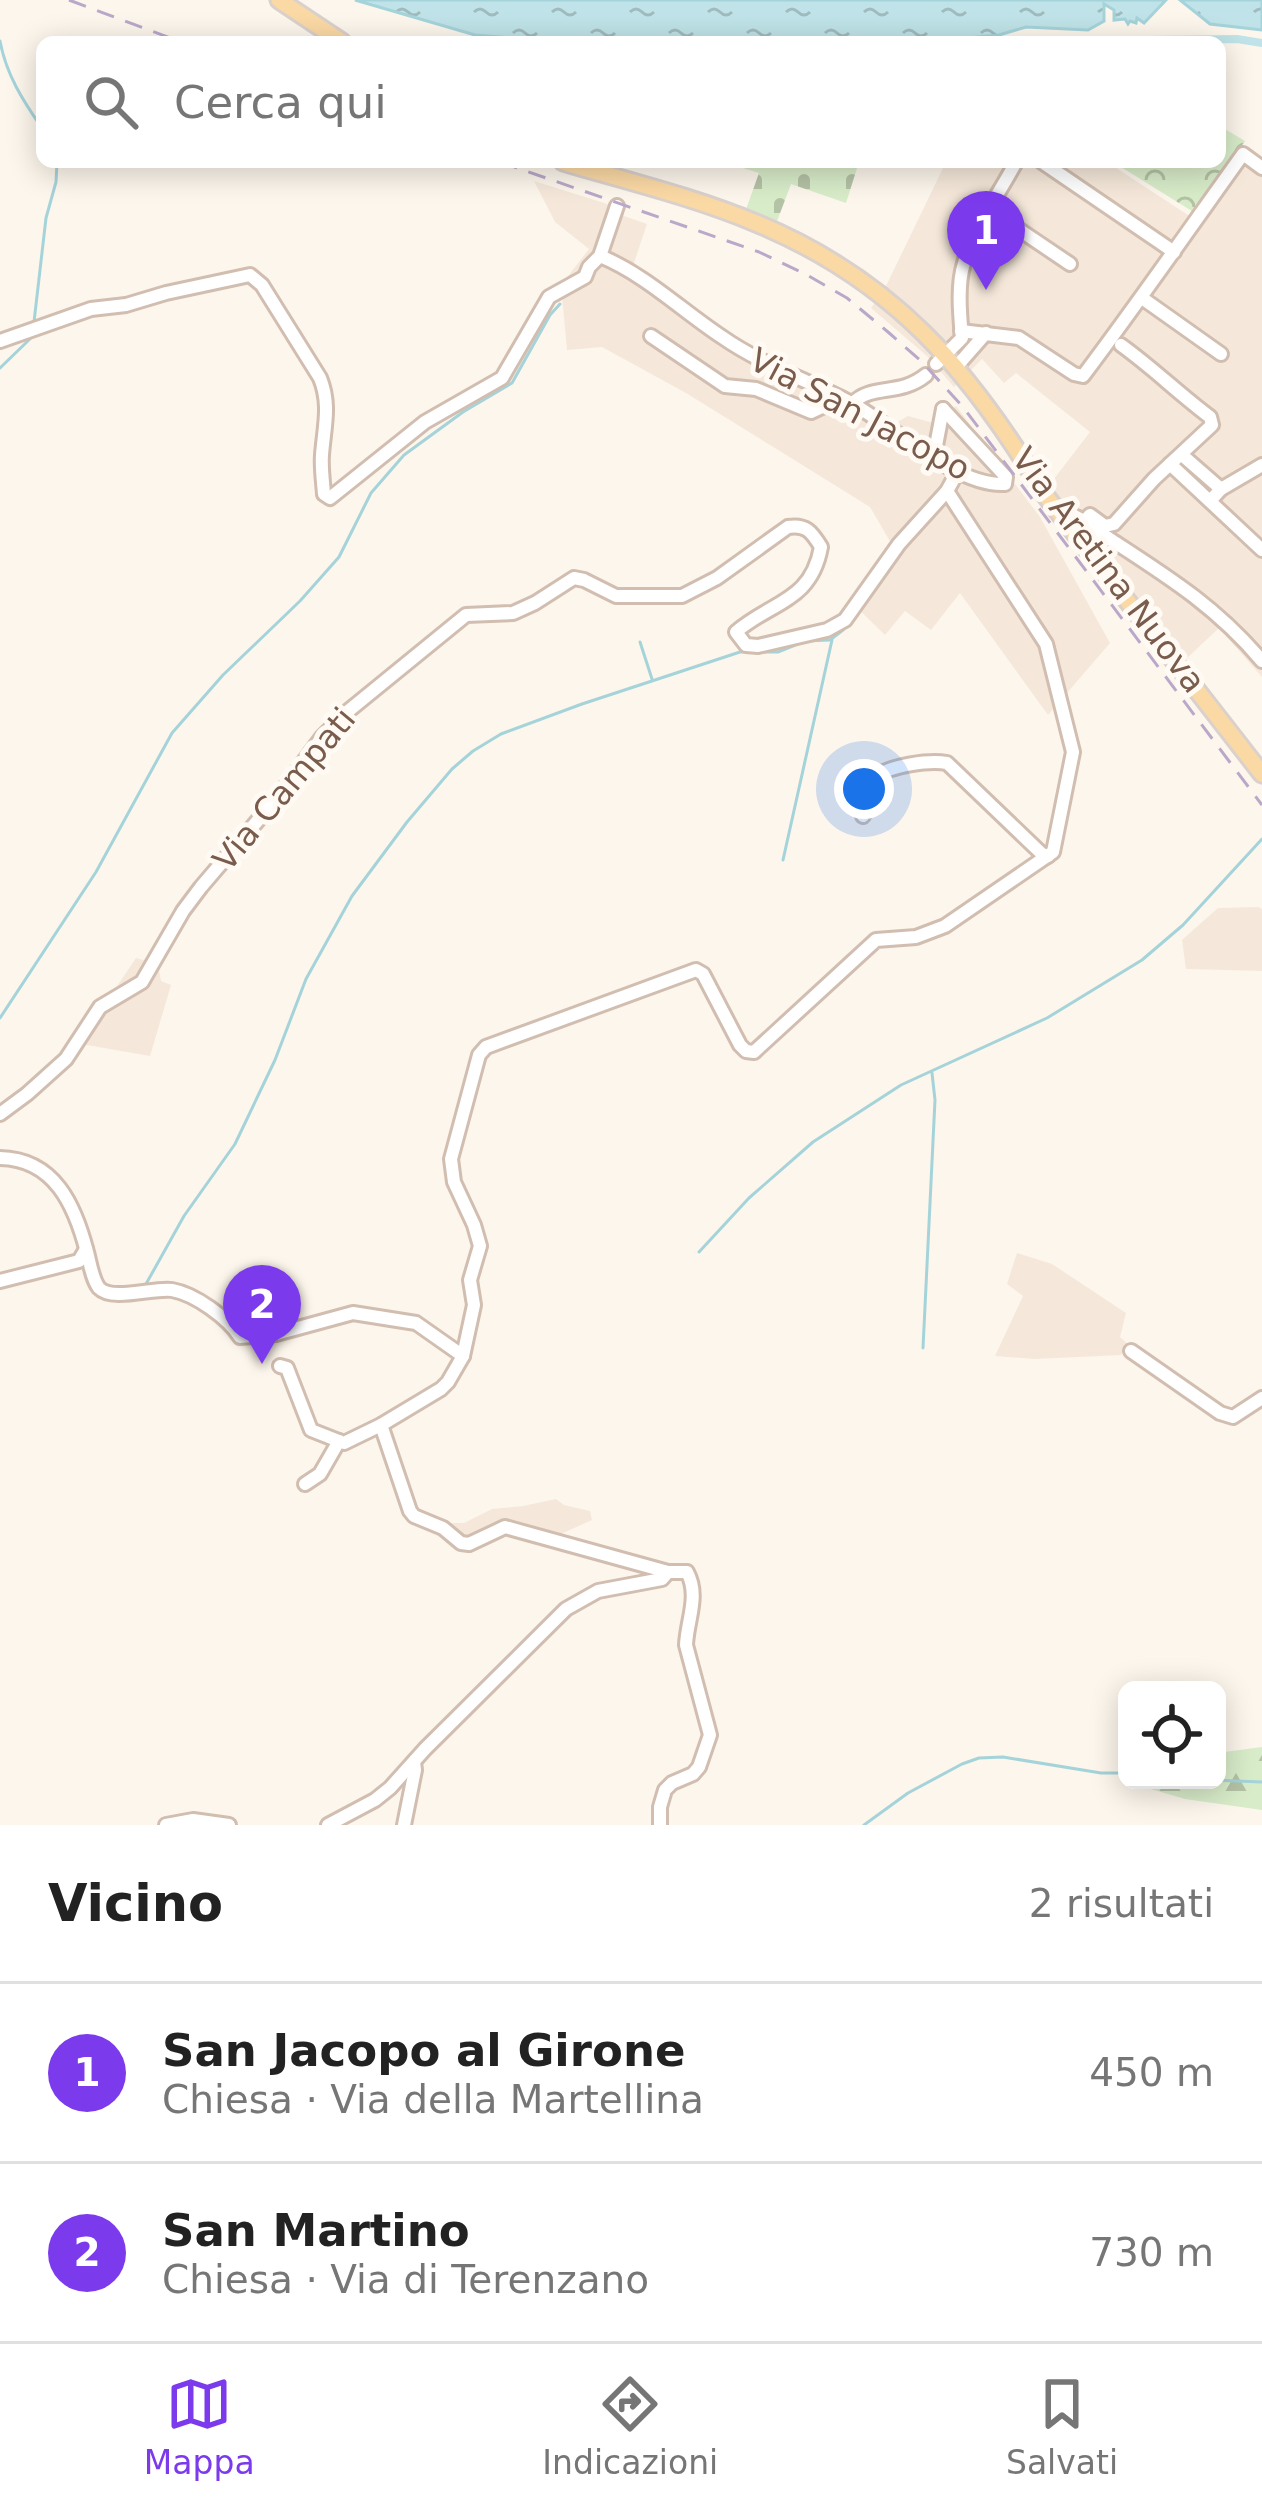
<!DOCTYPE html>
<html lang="it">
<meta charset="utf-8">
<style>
body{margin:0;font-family:"DejaVu Sans",sans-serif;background:#f6f6f6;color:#222}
.controls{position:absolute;right:36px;bottom:36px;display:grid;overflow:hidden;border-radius:18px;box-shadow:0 6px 30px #0003}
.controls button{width:108px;height:108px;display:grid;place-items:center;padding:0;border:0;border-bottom:3px solid #e0e0e0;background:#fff;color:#222;font:60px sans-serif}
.you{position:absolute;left:864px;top:789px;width:42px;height:42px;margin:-30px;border:9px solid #fff;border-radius:50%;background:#1a73e8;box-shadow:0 0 0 18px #1a73e833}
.badge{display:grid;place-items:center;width:78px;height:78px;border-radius:50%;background:#7c3aed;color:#fff;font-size:39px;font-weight:700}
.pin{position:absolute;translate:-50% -99px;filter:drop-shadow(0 3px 6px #0008)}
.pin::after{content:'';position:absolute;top:63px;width:42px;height:36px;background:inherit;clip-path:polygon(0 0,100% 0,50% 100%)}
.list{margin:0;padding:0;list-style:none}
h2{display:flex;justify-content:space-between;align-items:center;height:156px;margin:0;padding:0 48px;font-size:51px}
h2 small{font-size:39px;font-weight:400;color:#767676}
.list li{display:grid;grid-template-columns:78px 1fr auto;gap:36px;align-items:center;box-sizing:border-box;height:180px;padding:0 48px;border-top:3px solid #e0e0e0}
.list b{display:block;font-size:45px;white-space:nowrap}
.list p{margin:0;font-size:39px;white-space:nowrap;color:#767676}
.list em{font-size:39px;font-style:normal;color:#767676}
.icon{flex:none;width:66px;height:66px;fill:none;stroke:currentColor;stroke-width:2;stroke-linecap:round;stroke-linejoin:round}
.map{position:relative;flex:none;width:1262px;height:1825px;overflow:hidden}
.search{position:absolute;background:#fff;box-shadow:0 6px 30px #0003;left:36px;right:36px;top:36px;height:132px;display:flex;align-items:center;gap:30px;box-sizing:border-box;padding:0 42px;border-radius:18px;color:#767676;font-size:45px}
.sheet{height:516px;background:#fff}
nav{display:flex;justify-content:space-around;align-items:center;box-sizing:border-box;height:168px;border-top:3px solid #e0e0e0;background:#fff;font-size:33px;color:#767676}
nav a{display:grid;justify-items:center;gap:6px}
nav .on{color:#7c3aed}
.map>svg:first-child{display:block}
.residential{fill:#f5e8da}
.forest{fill:url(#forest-firs)}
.cemetery{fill:url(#cemetery-stones)}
.park{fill:url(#park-crowns)}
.water{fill:url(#water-ripples);stroke:#a5d3da;stroke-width:3}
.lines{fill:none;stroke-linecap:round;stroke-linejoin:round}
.stream{stroke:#a5d3da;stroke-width:3}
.canal{stroke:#bfe3e8;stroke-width:8}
.minor-casing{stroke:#d1beb0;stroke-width:18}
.major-casing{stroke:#dad1cd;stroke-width:21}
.minor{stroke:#fff;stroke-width:12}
.major{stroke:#fbd9a5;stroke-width:15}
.rail{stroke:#b9a8c9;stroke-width:3;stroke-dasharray:18 12;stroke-linecap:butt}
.labels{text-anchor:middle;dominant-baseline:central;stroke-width:10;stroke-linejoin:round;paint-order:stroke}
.street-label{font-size:33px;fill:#7a5c4d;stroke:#fffaf3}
</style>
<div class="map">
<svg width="1262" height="1825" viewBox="0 0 1262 1825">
<defs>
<pattern id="forest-firs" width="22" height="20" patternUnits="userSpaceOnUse" patternTransform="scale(3)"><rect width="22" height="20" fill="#d8ecc9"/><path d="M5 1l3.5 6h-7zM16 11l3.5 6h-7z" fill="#b4c2a5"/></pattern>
<pattern id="cemetery-stones" width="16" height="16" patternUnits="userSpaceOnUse" patternTransform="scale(3)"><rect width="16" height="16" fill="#d8ecc9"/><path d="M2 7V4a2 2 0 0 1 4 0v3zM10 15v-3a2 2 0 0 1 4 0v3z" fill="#b4c2a5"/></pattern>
<pattern id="park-crowns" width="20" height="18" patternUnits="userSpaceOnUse" patternTransform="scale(3)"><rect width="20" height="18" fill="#d8ecc9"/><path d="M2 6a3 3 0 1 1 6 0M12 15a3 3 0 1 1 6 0" fill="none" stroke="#b4c2a5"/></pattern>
<pattern id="water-ripples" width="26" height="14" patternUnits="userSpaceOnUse" patternTransform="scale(3)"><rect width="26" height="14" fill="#bfe3e8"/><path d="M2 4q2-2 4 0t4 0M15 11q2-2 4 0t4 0" fill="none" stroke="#a0bbbe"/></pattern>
</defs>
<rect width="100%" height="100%" fill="#fdf6ec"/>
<g class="residential">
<polygon points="1241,149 1262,164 1262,677 1219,628 1186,659 1084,533 1048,493 1047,488 1090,432 1016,373 1004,383 982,359 954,387 927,356 871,308 886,286 946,162 1107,162 1191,217"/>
<polygon points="534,181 620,208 621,215 647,224 634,263 637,270 739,343 834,390 894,424 908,416 937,424 956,406 1040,517 1110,643 1048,715 960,593 931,630 905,611 885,635 851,602 891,543 870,507 686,393 602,347 567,350 561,285 589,249 555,222"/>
<polygon points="1258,907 1262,909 1262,971 1186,969 1182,940 1218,908"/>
<polygon points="136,958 158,964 161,981 171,985 150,1056 81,1044 74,1036 94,1004 111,995"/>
<polygon points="1017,1253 1052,1264 1126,1313 1120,1337 1128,1344 1121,1355 1035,1359 995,1356 1023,1296 1007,1284"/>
<polygon points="556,1499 564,1505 590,1511 592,1520 561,1534 542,1534 517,1528 469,1547 440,1523 464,1523 492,1509 523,1506"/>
</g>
<polygon class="forest" points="1262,1747 1262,1810 1185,1799 1127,1782 1127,1780 1217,1780 1217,1753"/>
<polygon class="cemetery" points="724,162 859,162 846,203 791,184 776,224 745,212 759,173"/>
<polygon class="park" points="1220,126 1245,141 1195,213 1113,162 1220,162"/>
<g class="water">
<polygon points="355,0 1166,0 1144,23 1137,18 1136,23 1130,21 1128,24 1125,19 1114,20 1114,10 1104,4 1104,21 1088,30 1026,27 999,35 926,42 567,42 475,35"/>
<polygon points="1180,0 1262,0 1262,30 1210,24"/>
</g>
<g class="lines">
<g class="stream">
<path d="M0 41C6 74 23 101 42 128"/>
<polyline points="34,322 46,218 56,182 57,162"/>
<polyline points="0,368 33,336"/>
<polyline points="640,642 652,679"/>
<polyline points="783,860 832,640"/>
<polyline points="0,1018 96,872 172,733 223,675 300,601 339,557 371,493 404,455 463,412 512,383 550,315 560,304"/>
<polyline points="699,1252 749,1198 813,1142 901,1085 1047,1018 1142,960 1183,925 1262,839"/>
<polyline points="146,1284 184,1216 235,1144 275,1060 306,979 352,896 407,822 452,769 473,751 501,734 582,704 740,652 778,652 805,641 830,640 843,630"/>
<polyline points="923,1348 935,1100 932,1073"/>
<polyline points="1212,1780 1262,1782"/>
<polyline points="864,1825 908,1793 962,1764 979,1758 1003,1757 1101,1773 1127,1773"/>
</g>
<polyline class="canal" points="1150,40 1237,39 1262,43"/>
<defs>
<g id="minor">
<polyline points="1042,162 1174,252"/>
<polyline points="990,210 1070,264"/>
<path d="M600 256C646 275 681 310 722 337 762 365 810 381 853 404 894 427 957 487 1005 484L1006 477 943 409"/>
<polyline points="1142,298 1221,354"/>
<path d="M961 331 1019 338 1074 374 1083 376C1138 303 1190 228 1243 154L1262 168"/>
<polyline points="651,336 725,386 756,389 811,412 841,398"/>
<path d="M0 341 91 309 126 305 166 293 250 275 262 285 320 378C331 405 324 427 322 455 321 467 323 481 324 494L330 498 425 422 502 378 549 297 585 277 589 267 600 256 617 206"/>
<path d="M936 364 962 338C960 315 957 285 964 263 974 228 999 194 1016 162"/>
<polyline points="957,366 986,333"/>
<path d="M852 404C872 383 899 397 926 375"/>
<polyline points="935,451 943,409"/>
<polyline points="1182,455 1221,489 1210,501"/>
<polyline points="1170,464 1262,550"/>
<polyline points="1221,489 1262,465"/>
<path d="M1060 511C1082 516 1098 532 1116 543 1173 580 1218 609 1262 661"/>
<path d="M1076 531 1090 515 1105 526 1114 524 1154 479 1212 425 1210 417C1178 393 1153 368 1121 345"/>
<path d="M863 816C866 804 867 785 876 777 890 765 930 760 947 763L1042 854 1048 856"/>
<path d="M0 1114 27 1094 66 1059 100 1007 142 982 183 911 201 887 277 798 322 737 347 712 466 615 513 613 535 603 574 578 584 580 616 596H682L717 578 788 527C806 524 812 532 821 547 811 602 772 601 736 632L746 645 758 646 827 630 845 620 899 544 947 491 958 471"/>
<path d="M0 1158C55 1159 75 1206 87 1252 90 1263 92 1279 99 1288 112 1302 155 1287 172 1290 195 1294 228 1318 240 1337L276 1334 353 1313 416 1323 463 1356"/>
<polyline points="0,1281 79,1261 86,1249"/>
<polyline points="1131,1351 1220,1413 1233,1417 1262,1398"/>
<polyline points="280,1366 287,1368 311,1430 344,1443 381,1425 441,1389 448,1382 463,1356 474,1305 470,1280 480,1246 474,1225 454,1182 451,1159 479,1055 486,1047 696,970 703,974 740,1045 746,1051 754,1052 876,940 916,937 945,926 1053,852 1073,752 1046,644 947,491"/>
<path d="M381 1425 410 1511 414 1516 443 1528 461 1543 469 1544 505 1527 668 1572H687C700 1596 687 1620 686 1645L710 1735 699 1767 693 1774 672 1783 665 1790 660 1807V1825"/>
<polyline points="305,1484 320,1474 339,1441"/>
<polyline points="166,1825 193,1820 229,1825"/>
<polyline points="328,1825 375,1800 390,1788 425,1749 566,1609 598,1591 662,1579 668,1572"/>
<polyline points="404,1825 415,1770 414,1762"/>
</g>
<g id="major">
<polyline points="279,0 342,42"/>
<path d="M563 162C627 181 694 197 756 223 894 280 970 370 1045 495L1262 774"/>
</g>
</defs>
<use href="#minor" class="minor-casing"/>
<use href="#major" class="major-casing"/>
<use href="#minor" class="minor"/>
<use href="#major" class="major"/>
<g class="rail">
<polyline points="69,0 181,42"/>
<polyline points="500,162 759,252 807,275 847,298 888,332 921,361 963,407 1262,805"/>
</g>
</g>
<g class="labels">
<g class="street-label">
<text transform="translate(860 414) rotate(28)">Via San Jacopo</text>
<text transform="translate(1109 570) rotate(53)">Via Aretina Nuova</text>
<text transform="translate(284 789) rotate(-50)">Via Campati</text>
</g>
</g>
</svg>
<div class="controls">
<button><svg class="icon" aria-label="locate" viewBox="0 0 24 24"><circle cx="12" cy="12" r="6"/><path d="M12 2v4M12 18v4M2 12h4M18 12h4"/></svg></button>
</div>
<div class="you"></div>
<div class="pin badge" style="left:986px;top:290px">1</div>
<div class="pin badge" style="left:262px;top:1364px">2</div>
<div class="search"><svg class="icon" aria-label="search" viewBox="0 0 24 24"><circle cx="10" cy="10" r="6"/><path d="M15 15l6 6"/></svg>Cerca qui</div>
</div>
<section class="sheet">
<h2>Vicino<small>2 risultati</small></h2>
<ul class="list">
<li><span class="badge">1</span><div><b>San Jacopo al Girone</b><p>Chiesa · Via della Martellina</p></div><em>450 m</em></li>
<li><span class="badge">2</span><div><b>San Martino</b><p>Chiesa · Via di Terenzano</p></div><em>730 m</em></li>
</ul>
</section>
<nav>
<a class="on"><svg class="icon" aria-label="map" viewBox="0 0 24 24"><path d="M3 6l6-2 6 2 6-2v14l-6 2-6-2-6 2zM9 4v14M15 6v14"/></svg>Mappa</a>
<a><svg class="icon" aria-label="directions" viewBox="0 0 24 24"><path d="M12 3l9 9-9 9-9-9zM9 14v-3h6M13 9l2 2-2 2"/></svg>Indicazioni</a>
<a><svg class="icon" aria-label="saved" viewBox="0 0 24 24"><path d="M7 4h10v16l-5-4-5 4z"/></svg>Salvati</a>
</nav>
